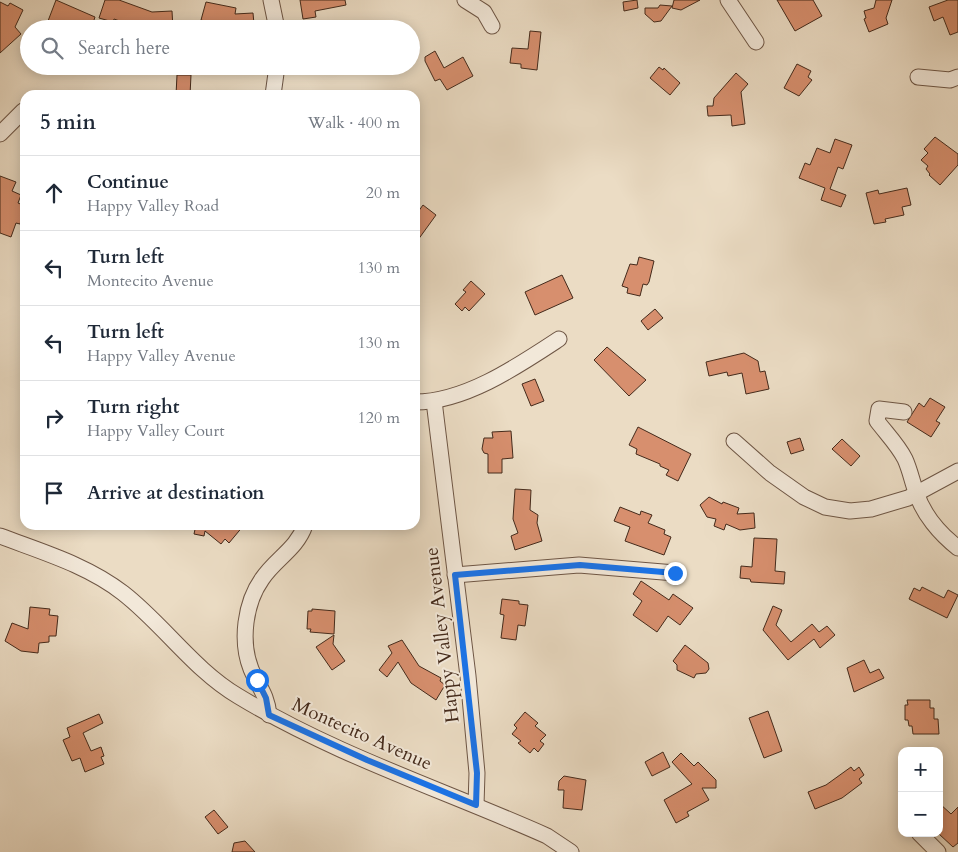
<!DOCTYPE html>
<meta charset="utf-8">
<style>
body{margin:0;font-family:Cardo,serif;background:#f2f2f3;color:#1f2937}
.controls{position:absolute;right:15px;bottom:15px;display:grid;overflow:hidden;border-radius:10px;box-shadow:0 2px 12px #0003}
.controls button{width:45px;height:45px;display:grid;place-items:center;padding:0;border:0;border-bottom:1px solid #e0e1e3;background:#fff;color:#1f2937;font:25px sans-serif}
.stop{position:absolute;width:15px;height:15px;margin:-11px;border:4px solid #1a73e8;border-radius:50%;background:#fff}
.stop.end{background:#1a73e8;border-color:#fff;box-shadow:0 1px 5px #0008}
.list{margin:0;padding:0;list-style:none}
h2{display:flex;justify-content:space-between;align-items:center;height:65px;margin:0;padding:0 20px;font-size:21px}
h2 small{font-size:16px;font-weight:400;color:#747a83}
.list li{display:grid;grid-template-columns:32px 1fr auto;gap:15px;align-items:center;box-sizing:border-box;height:75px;padding:0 20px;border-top:1px solid #e0e1e3}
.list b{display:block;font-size:19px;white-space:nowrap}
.list p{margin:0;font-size:16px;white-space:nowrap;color:#747a83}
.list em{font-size:16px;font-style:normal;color:#747a83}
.icon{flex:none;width:28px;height:28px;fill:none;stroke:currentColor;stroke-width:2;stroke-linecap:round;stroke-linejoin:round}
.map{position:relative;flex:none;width:958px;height:852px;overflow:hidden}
.search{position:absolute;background:#fff;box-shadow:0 2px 12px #0003;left:20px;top:20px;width:400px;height:55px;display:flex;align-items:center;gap:12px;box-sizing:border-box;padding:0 18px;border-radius:28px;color:#747a83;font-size:19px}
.panel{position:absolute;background:#fff;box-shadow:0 2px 12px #0003;left:20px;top:90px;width:400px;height:440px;border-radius:15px}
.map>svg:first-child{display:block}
.building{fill:#d78f6e;stroke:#442a1b}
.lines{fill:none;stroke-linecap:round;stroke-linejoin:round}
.minor-casing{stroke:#6e5645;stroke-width:17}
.minor{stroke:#f2e8d9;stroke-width:15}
.route{stroke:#1a73e8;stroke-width:6}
.labels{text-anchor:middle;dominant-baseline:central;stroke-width:4;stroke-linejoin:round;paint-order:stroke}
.street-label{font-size:19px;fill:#442a1b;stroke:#f2e8d9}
</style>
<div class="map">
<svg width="958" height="852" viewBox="0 0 958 852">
<rect width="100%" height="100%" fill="#ebdcc4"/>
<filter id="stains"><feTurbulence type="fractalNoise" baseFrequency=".004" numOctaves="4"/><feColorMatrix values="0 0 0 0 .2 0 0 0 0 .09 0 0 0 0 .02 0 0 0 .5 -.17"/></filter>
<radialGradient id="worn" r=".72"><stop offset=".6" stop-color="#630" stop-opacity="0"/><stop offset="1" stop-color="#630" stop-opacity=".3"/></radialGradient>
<g class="building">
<polygon points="56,0 95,17 91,29 71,29 48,21"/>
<polygon points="105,0 119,0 152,12 172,11 173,29 142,29 114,19 113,22 99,18"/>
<polygon points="300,0 345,0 346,5 315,11 316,17 303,19"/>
<polygon points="637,0 638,8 624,11 623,2"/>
<polygon points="674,0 700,0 681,10 672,8"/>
<polygon points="777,0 813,0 822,16 795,31"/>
<polygon points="876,0 892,0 886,18 888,24 869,32 864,19 866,18 864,11 874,8"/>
<polygon points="948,0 958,0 958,32 950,35 943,17 934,21 929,7"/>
<polygon points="0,2 8,6 10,3 23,10 15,27 21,34 0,53"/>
<polygon points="206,2 236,8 235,14 253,13 254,24 239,25 238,29 234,29 201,20"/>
<polygon points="660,5 672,6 661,21 654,22 645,14 645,8 658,8"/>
<polygon points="530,31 541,32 537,70 521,68 521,64 510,63 512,48 528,49"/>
<polygon points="435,51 444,68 463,57 473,76 447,90 440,79 435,81 425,61 425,57"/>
<polygon points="797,64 811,71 808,77 812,80 799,96 784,88"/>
<polygon points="659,67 663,70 664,68 680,83 670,95 650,78"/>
<polygon points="736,73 748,84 741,92 745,124 732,126 731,115 708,116 707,106 713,106 714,98"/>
<polygon points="177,75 191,75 190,95 176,95"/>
<polygon points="935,137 958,154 958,165 940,185 929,175 930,174 926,169 928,166 921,160 928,153 924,149"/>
<polygon points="835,139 852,145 843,169 838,167 830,189 846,195 841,207 821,200 825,188 799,178 805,163 810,165 817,148 830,153"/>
<polygon points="0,176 16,182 12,191 21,195 18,203 25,206 20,224 16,223 11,237 0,233"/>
<polygon points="907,188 911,205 902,207 904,215 885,219 886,222 874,224 866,193 878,190 879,194"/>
<polygon points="423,205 436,215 415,244 415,216"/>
<polygon points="639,257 654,261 649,282 647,285 643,284 640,296 627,293 628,288 622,286 630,264 637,265"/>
<polygon points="562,275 573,298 535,315 525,292"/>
<polygon points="471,281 485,294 469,311 465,307 462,311 455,304 466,292 463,290"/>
<polygon points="655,309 663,318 648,330 641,321"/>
<polygon points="607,347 646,380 629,396 594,360"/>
<polygon points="744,353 758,361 760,372 765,371 769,389 746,394 742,373 728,376 727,372 709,376 706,362"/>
<polygon points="535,379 544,401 531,406 522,384"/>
<polygon points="930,398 945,407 936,421 940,423 931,437 907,422 919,403 924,407"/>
<polygon points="638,427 691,454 678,481 666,475 669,470 660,466 660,464 636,454 637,449 629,445"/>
<polygon points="511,431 513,458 502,459 502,473 488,473 488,454 484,453 482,449 484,438 493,438 492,432"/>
<polygon points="800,438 804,450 791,454 787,442"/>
<polygon points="842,439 860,456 851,466 832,449"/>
<polygon points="515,489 531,490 530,510 538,515 537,523 542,541 515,550 511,536 518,533 513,519"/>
<polygon points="709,497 722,504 723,502 739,508 737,514 754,513 755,528 740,530 726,524 724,530 714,526 716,519 707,517 700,505"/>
<polygon points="620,507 640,515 641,511 652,515 648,523 665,530 664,534 671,537 664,555 625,541 630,527 614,521"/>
<polygon points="196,525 244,525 229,543 225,539 221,544 205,531 204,536 194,534"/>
<polygon points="754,538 777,539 775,571 785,572 784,584 751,582 750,579 740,578 741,566 752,567"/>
<polygon points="641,581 669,600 673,594 693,608 680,625 668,616 657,632 633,615 642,601 633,594"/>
<polygon points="922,587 944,598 948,590 958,595 947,618 909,599 914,588 920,591"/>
<polygon points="502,599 519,601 519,604 528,605 525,626 518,625 516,640 501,638 504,615 500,614"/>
<polygon points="773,606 782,610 776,625 791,642 812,624 819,632 827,626 835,635 820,648 814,639 788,660 763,630"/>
<polygon points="30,607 50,609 49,615 58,616 56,636 49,636 49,642 39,643 38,653 21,651 5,641 12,623 28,629"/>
<polygon points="312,609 335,611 334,634 310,632 311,629 307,629 308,611 312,611"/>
<polygon points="334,635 333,644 345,661 332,670 316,647"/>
<polygon points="402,640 419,666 441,678 440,681 445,685 436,700 411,683 398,662 387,677 379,670 392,653 388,646"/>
<polygon points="685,645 708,663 709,669 706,673 696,674 694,678 677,670 677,665 673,661"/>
<polygon points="864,660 870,673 879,669 884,678 854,692 847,668"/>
<polygon points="907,700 930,700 930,708 934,708 934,719 938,719 939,734 913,734 912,726 909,726 908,720 905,720 905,705 908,705"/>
<polygon points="768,711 782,751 764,758 749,718"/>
<polygon points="525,712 538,723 535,726 546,735 540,741 544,744 538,752 534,748 530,753 518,743 521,741 512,734 517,728 514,725"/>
<polygon points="99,714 103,723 83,733 91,751 101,747 104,756 101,757 104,764 85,772 80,758 72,761 63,740 70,737 67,728"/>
<polygon points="663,752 670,767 652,776 645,762"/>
<polygon points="681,753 694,766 698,762 716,780 716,788 702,788 709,800 687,812 689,816 676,823 664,800 692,784 672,762"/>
<polygon points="851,767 854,771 859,767 864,775 859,779 862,783 842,798 815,809 808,792 826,785"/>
<polygon points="564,776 586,780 582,810 563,808 564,790 558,790 559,781"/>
<polygon points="939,803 951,814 958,807 958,843 953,847 939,834"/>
<polygon points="214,810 228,827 218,834 205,817"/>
<polygon points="245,841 255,852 232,852 234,843"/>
</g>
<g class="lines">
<defs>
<g id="minor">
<polyline points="271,0 277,29"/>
<polyline points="465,0 484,12 492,26"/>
<polyline points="728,0 756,42"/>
<polyline points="918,77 950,80 958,77"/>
<polyline points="273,95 277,66"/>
<polyline points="0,134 23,111"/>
<polyline points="434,401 468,676 477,773 476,805"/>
<path d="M415 402C465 402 518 366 559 339"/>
<path d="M904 412 879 409 877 421C886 433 898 445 905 459 910 470 912 481 916 492 923 514 940 534 958 548"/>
<polyline points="734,441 770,473 804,497 825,507 850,511 871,509 908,498 958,471"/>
<path d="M0 536C42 552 87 565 123 593 163 624 194 670 238 696 335 755 444 790 547 836L571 852"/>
<polyline points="455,575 579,565 675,573"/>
<path d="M269 715C267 694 258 686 251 669 240 641 245 603 262 579 275 559 297 549 305 525"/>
<polyline points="919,833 938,852"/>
</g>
</defs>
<use href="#minor" class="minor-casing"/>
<use href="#minor" class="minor"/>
</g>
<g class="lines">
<polyline class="route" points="257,680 266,698 269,715 367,760 476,805 477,773 455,575 580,565 675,573"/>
</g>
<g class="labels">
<g class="street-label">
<text transform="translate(442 635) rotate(-97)">Happy Valley Avenue</text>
<text transform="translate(362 734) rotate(24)">Montecito Avenue</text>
</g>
</g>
<rect width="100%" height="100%" filter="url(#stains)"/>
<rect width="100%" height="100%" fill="url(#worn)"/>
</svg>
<div class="controls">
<button>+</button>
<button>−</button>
</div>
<div class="stop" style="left:257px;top:680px"></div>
<div class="stop end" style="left:675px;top:573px"></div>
<div class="search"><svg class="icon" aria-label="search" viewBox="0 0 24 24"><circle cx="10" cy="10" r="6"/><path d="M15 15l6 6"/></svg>Search here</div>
<section class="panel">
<h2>5 min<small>Walk · 400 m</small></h2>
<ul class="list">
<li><svg class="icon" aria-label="ahead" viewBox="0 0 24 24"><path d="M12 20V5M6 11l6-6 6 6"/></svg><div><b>Continue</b><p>Happy Valley Road</p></div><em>20 m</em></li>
<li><svg class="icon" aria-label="left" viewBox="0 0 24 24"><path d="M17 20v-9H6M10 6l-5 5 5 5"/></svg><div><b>Turn left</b><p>Montecito Avenue</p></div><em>130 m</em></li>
<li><svg class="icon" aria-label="left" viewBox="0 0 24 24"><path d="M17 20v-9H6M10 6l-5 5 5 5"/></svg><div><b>Turn left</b><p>Happy Valley Avenue</p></div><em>130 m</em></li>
<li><svg class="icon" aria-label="right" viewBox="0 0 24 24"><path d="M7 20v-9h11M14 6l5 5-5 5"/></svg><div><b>Turn right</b><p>Happy Valley Court</p></div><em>120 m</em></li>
<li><svg class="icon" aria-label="arrive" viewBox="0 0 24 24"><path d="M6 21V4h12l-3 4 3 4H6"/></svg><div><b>Arrive at destination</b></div></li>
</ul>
</section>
</div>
